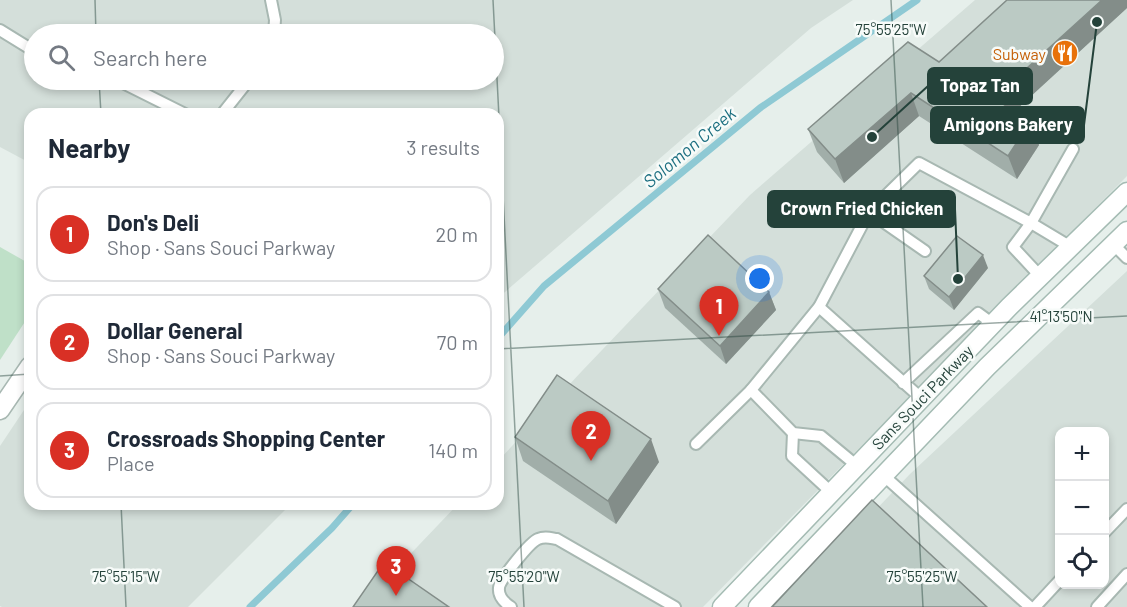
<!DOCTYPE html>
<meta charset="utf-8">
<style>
body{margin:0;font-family:Barlow,sans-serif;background:#f2f2f3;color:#1f2937}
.controls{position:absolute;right:18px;bottom:18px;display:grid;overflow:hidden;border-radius:12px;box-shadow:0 3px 9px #0003}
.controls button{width:54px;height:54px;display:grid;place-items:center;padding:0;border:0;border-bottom:2px solid #e0e1e3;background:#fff;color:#1f2937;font:30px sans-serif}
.you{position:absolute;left:760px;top:279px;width:21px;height:21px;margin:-15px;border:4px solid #fff;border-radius:50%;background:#1a73e8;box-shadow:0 0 0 9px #1a73e833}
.badge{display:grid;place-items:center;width:39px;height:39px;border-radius:50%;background:#d93025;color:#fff;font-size:20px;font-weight:700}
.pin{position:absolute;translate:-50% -50px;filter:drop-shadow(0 2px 3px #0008)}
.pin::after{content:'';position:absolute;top:32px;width:21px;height:18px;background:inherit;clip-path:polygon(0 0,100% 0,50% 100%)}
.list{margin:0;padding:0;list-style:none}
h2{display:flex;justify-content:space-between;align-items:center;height:78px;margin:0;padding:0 24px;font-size:26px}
h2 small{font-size:20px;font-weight:400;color:#747a83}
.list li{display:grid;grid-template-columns:39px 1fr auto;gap:18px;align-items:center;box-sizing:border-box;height:96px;margin:0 12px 12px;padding:0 12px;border:2px solid #e0e1e3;border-radius:18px}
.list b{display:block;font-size:22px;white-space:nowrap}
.list p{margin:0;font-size:20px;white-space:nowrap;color:#747a83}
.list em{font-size:20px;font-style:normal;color:#747a83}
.icon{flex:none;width:33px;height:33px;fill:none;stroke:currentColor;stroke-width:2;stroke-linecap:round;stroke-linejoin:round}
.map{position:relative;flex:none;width:1127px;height:607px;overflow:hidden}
.search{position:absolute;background:#fff;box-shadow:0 3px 9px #0003;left:24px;top:24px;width:480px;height:66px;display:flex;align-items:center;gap:15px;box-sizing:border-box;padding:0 21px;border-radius:33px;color:#747a83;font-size:22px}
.panel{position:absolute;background:#fff;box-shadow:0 3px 9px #0003;left:24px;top:108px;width:480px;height:402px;border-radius:18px}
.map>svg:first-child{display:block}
.built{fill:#d4dfda;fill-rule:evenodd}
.green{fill:#bfe0c8}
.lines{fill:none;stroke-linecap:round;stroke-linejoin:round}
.stream{stroke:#8ec9d4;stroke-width:7}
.service-casing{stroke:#a8b8b2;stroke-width:14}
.minor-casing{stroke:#a8b8b2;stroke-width:21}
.secondary-casing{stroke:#a4bbb3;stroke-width:21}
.service{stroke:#fff;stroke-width:10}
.minor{stroke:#fff;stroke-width:18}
.secondary{stroke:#fff;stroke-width:18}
.wall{fill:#a1aea9}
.shaded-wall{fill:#838d89}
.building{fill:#bbcac4;stroke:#838d89;stroke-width:1.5}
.ticks{fill:none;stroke:#24423a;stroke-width:1.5;stroke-opacity:0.45}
.labels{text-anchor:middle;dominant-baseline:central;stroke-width:5;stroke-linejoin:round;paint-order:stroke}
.food-label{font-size:16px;fill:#c56008;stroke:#f7fbf9;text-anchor:end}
.street-label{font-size:16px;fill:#24423a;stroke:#f7fbf9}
.water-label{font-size:18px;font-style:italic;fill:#1c6f80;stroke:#f7fbf9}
.ticks-label{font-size:15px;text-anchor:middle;fill:#24423a;stroke:#f7fbf9;stroke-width:5;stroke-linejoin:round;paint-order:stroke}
.leader{fill:none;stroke:#24423a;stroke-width:2}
.callout-dot{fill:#24423a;stroke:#f7fbf9;stroke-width:2}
.callout{fill:#24423a;stroke:#24423a;stroke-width:2}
.callout-label{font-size:18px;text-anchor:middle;font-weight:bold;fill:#fff}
</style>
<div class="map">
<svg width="1127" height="607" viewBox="0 0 1127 607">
<rect width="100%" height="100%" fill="#e6efeb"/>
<g class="built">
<path d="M0 0H853L811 28 498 298V114H30V163L0 147ZM34 34H494V80H34Z"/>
<polygon points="975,0 1127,0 1127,176 703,607 360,607 458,504 498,504 498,461 582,371 750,195"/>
<path d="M1127 271V607H783L910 474ZM1060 432H1104V584H1060Z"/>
<polygon points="30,401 30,504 291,504 188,607 2,607 0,606 0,446"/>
</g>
<polygon class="green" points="0,247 30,264 30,314 0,360"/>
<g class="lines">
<g class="stream">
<polyline points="498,338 544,286 760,108 917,0"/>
<polyline points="250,607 332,528 353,504"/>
</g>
<defs>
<g id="service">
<polyline points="271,0 275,20 274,34"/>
<polyline points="0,30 34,51"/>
<polyline points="117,80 185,114"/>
<polyline points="222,114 249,80"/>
<polyline points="869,212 925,251"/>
<polyline points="1113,244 1127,258"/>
<polyline points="1040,276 1013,247 1031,223 1073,149"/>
<polyline points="819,307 921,398"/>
<polyline points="903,383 978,313 993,324"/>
<polyline points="793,433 792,456 831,492"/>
<polyline points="696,444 751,390"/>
<polyline points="856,465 821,436 793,433 751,390 819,307 869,212 919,163 1031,223 1071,247"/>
<polyline points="883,475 1030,607"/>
<polyline points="1104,533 1127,509"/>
<path d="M511 607C505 603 498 596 499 588 499 580 530 542 538 539 545 536 550 538 557 539L675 607"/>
<polyline points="1035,607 1060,580"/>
<polyline points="1097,607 1127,574"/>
</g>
<polyline id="minor" points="0,410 30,366"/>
<g id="secondary">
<polyline points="722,607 1009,307 1127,192"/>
<polyline points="758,607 987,367 1127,231"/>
</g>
</defs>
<use href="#service" class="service-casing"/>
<use href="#minor" class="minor-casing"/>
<use href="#secondary" class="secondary-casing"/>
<use href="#service" class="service"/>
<use href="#minor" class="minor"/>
<use href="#secondary" class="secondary"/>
</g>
<g class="wall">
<polygon points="1127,8 1014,111 1039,145 1017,179 919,116 844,183 817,152 808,129 939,62"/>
<polygon points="988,268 954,310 929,289 924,276"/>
<polygon points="658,289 769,292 776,310 726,364 665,308"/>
<polygon points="515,437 659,462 616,524 523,461"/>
</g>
<g class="shaded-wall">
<polygon points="1102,0 1127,0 1127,8 1003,122 994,98"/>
<polygon points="911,93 919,116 844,183 835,159"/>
<polygon points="1030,122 1039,145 1017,179 1008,156"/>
<polygon points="983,255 988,268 954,310 949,297"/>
<polygon points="769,292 776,310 726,364 720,346"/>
<polygon points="651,439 659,462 616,524 608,501"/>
</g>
<g class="building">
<polygon points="1007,0 1102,0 994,98 1030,122 1008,156 911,93 835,159 808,129 908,42 939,62"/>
<polygon points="708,235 769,292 720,346 658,289"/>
<polygon points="957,236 983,255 949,297 924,276"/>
<polygon points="557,375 651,439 608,501 515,437"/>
<polygon points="872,500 987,607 772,607"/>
<polygon points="384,562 449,607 353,607"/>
</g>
<path class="ticks" d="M95 0 96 34M493 0 524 607M891 0 923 607M99 80 101 114M498 349 1127 316M0 376 30 374M121 504 126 607"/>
<defs>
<symbol id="restaurant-disc" viewBox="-11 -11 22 22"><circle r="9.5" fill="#e8710a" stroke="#f7fbf9"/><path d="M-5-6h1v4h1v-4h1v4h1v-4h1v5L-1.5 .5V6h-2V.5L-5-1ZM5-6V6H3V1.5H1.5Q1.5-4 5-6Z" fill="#fff"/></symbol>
</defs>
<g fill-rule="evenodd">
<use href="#restaurant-disc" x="1050" y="38" width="30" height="30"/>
</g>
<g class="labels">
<g class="food-label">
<text x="1046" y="53">Subway</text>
</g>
<g class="street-label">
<text transform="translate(922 397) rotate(-46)">Sans Souci Parkway</text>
</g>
<g class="water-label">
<text transform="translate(689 147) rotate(-40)">Solomon Creek</text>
</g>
</g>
<g class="ticks-label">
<text x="891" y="35">75°55'25"W</text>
<text x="1061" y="322">41°13'50"N</text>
<text x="126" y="582">75°55'15"W</text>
<text x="524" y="582">75°55'20"W</text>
<text x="922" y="582">75°55'25"W</text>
</g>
<path class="leader" d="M872 137L928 86M1097 22L1084 125M958 279L955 209"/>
<g class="callout-dot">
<circle cx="872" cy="137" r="6"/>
<circle cx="1097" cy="22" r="6"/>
<circle cx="958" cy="279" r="6"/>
</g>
<g class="callout">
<rect x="928" y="68" width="104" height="36" rx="6"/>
<rect x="931" y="107" width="153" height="36" rx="6"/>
<rect x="768" y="191" width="187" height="36" rx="6"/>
</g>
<g class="callout-label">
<text x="980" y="92">Topaz Tan</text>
<text x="1008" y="131">Amigons Bakery</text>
<text x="862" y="215">Crown Fried Chicken</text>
</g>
</svg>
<div class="controls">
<button>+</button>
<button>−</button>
<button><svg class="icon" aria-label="locate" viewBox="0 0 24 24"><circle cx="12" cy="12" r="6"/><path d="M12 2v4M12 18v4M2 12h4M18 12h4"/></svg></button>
</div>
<div class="you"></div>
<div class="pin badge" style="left:719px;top:336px">1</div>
<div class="pin badge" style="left:591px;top:461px">2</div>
<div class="pin badge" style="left:396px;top:596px">3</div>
<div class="search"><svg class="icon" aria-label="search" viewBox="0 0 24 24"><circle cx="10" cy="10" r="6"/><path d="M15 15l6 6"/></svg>Search here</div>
<section class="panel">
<h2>Nearby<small>3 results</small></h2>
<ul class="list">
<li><span class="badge">1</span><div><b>Don's Deli</b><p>Shop · Sans Souci Parkway</p></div><em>20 m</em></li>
<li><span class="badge">2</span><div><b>Dollar General</b><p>Shop · Sans Souci Parkway</p></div><em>70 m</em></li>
<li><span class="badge">3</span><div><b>Crossroads Shopping Center</b><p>Place</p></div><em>140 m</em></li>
</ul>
</section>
</div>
